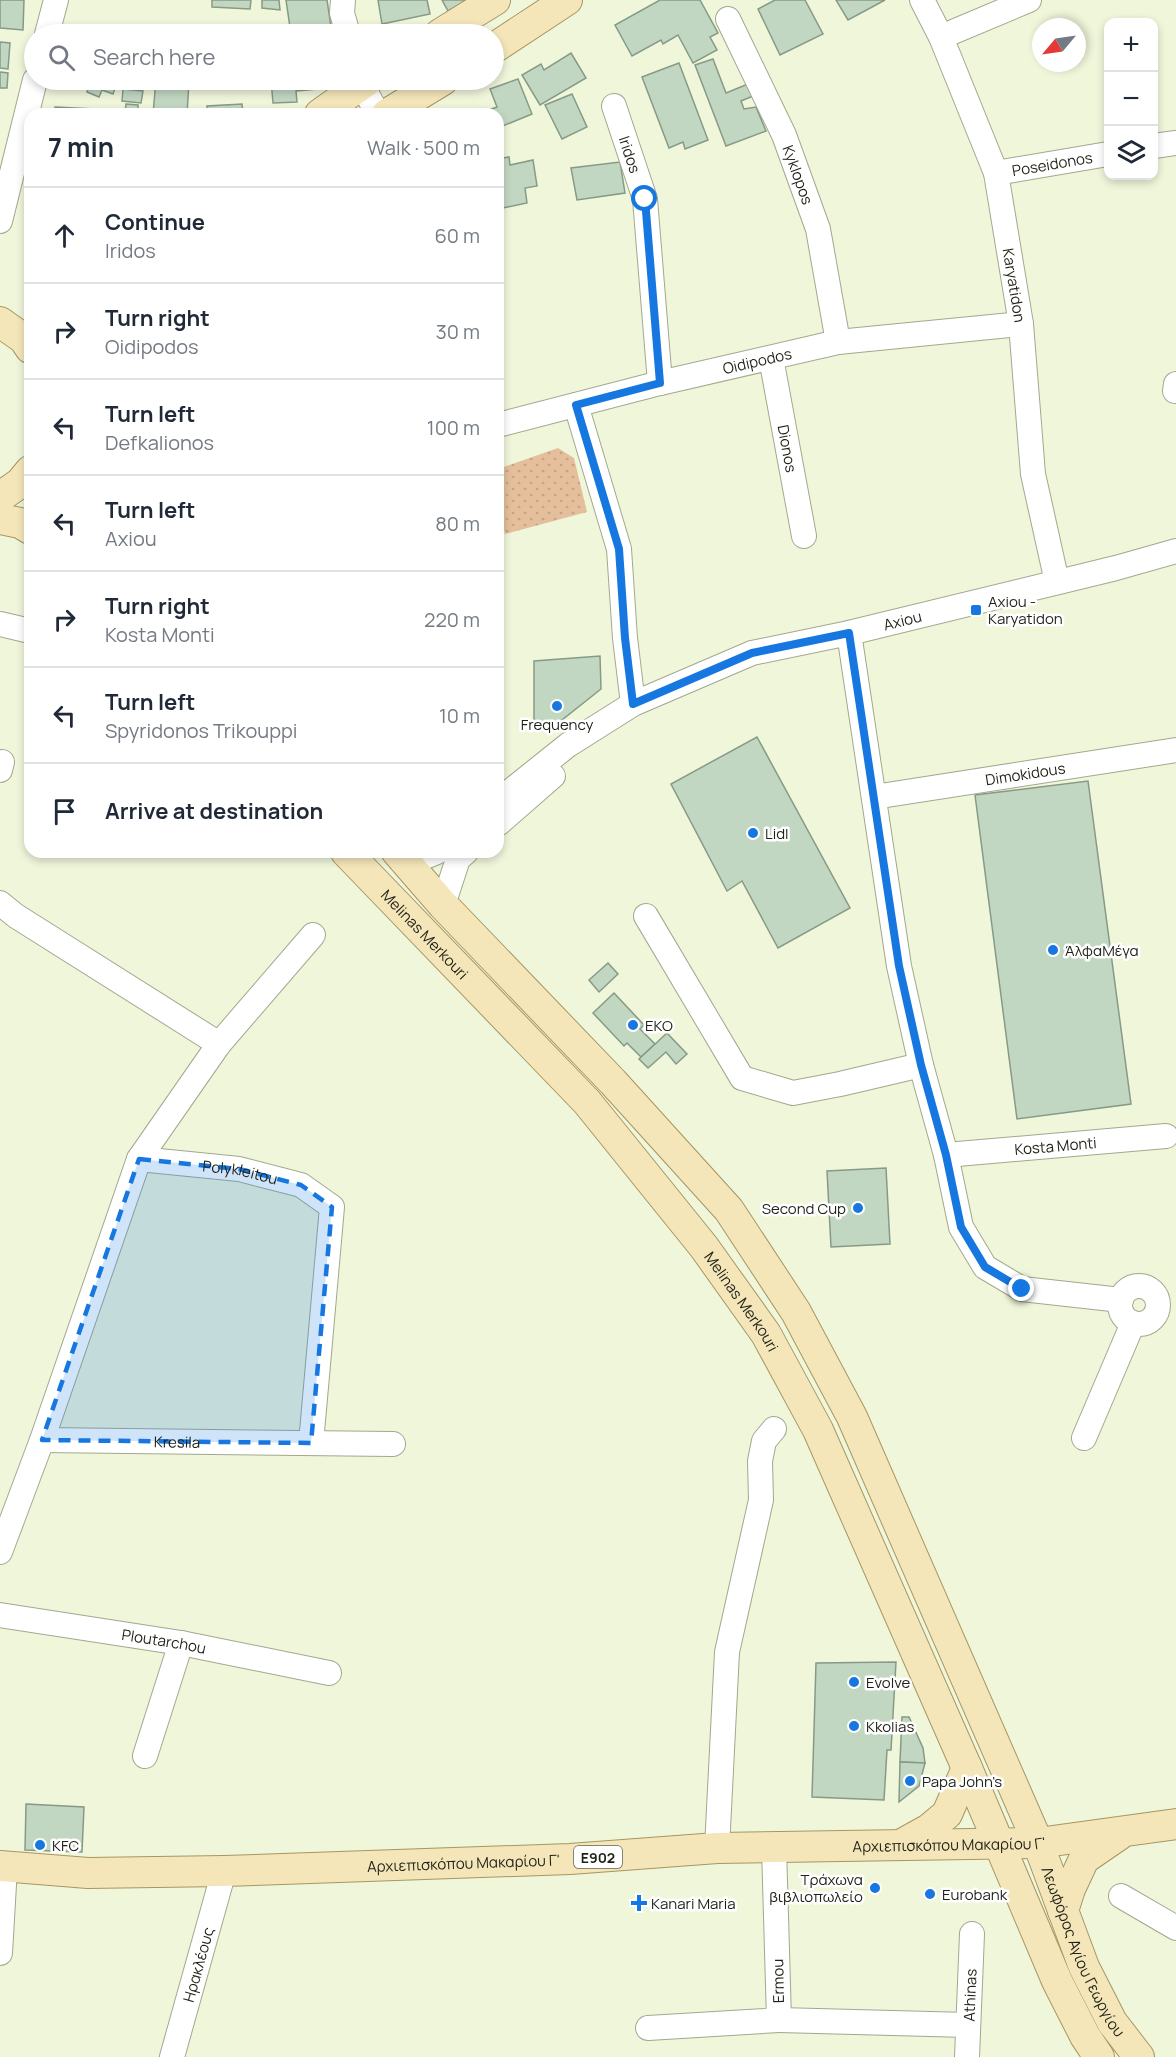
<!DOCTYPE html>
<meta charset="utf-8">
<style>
body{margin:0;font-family:Manrope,sans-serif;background:#f2f2f3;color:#1f2937}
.controls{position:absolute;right:18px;top:18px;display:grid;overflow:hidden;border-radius:12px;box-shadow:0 3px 9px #0003}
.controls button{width:54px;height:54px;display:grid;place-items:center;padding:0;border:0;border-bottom:2px solid #e0e1e3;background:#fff;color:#1f2937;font:30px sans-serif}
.compass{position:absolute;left:1032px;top:18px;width:54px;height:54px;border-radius:50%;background:#fff;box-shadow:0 3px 9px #0003;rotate:241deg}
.stop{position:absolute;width:18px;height:18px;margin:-14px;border:4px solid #1677e0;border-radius:50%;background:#fff}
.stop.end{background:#1677e0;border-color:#fff;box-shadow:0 2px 6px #0008}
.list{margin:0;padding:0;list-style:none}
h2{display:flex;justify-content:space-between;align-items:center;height:78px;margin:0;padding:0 24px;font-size:26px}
h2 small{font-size:20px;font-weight:400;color:#747a83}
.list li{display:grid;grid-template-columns:39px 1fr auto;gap:18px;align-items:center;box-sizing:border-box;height:96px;padding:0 24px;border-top:2px solid #e0e1e3}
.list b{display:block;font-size:22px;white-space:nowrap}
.list p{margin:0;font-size:20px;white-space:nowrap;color:#747a83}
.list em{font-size:20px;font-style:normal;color:#747a83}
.icon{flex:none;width:33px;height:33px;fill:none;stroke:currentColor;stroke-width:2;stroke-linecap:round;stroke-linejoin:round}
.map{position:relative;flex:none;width:1176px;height:2057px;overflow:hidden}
.search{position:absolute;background:#fff;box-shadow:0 3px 9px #0003;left:24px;top:24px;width:480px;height:66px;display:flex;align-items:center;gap:15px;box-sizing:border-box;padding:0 21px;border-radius:33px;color:#747a83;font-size:22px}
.panel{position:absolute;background:#fff;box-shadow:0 3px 9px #0003;left:24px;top:108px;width:480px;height:750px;border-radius:18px}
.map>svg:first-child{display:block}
.grass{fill:url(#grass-dots)}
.building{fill:#c2d7c2;stroke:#869a86;stroke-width:1.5}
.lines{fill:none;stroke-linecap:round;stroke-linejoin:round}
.minor-casing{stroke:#a2a88f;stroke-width:26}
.major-casing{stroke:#a69663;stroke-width:32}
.minor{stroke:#fff;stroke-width:24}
.major{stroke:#f5e6ba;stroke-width:30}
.route{stroke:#1677e0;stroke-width:8}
.marked{fill:#1677e0;fill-opacity:0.2;stroke:#1677e0;stroke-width:4.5;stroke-dasharray:12 8;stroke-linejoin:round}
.poi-dot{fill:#1677e0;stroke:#fff;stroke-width:2}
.labels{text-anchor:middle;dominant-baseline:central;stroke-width:5;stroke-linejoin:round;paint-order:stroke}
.shield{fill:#fff;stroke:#62645d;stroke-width:1.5}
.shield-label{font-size:14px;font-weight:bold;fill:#1f2117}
.street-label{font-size:15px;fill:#1f2117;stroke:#fff}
.poi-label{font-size:15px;fill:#1f2117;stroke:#fff;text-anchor:start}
</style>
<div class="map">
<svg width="1176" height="2057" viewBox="0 0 1176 2057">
<defs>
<pattern id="grass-dots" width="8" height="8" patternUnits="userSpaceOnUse" patternTransform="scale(1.5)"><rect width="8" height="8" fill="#e5bf9b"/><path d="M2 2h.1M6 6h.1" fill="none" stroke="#c4a485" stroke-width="1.8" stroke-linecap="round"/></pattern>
</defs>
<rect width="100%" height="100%" fill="#eff6da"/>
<polygon class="grass" points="558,448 574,458 587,512 505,534 498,507 498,469"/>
<g class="building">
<polygon points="0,0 24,0 23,30 0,28"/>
<polygon points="212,0 251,0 250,9 212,7"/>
<polygon points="262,0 279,0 280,10 262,8"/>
<polygon points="286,0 327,0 332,34 291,34"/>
<polygon points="378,0 427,0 430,14 382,24"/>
<polygon points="442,0 468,0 448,11"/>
<polygon points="660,0 700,0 718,33 710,37 717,50 693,63 678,35 663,44 661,40 632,56 615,25"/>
<polygon points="775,0 805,0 823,34 780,55 758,9"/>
<polygon points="836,0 885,0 848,20"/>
<polygon points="0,42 10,43 8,69 0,68"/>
<polygon points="571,53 586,78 540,105 522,75 541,64 544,70"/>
<polygon points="713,59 726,93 748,84 753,96 741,101 744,109 756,107 766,131 726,146 695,65"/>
<polygon points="679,63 708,140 685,149 683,142 669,148 642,77"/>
<polygon points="0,72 8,73 7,88 0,88"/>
<polygon points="518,79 532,114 498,128 498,114 477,114 497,107 490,89"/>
<polygon points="70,80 118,80 113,94 102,90 99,97 87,92 89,86"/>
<polygon points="156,80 201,80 201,83 189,82 187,114 153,114"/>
<polygon points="213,80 239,80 239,87 214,88"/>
<polygon points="271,80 327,80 328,88 296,91 297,102 273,103"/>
<polygon points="123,89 143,91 141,103 122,101"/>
<polygon points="572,94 587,127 562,139 545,105"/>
<polygon points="126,104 138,105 138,114 125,114"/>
<polygon points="242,104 243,114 207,114 207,106"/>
<polygon points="55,107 95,109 94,114 55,114"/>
<polygon points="509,157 510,165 533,160 537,186 525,188 527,203 498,209 498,159"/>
<polygon points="620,162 625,193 577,200 571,168"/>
<polygon points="600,656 601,689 548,731 534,723 534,661"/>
<polygon points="757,737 850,908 778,948 742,881 727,891 671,784"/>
<polygon points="1088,781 1131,1104 1017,1119 975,795"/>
<polygon points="608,963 618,974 599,992 589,980"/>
<polygon points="614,993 644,1025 640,1029 655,1044 641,1057 627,1043 624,1046 593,1013"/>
<polygon points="667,1033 687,1054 676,1064 666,1052 648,1068 639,1059"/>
<polygon points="886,1168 890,1244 831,1247 827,1171"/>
<polygon points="896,1662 891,1750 887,1750 884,1800 812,1797 816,1663"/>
<polygon points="902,1717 909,1717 923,1748 925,1763 900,1762"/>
<polygon points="900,1762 925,1763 919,1786 899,1802"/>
<polygon points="26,1804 84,1807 82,1852 25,1850"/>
</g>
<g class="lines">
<defs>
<g id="minor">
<polyline points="343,0 342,13 348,34"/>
<path id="s1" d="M922 0 941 37 996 173 1021 324 1033 474 1057 582"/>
<path id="s2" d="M728 19 784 135 818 229 838 342"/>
<polyline points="47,34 56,0"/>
<polyline points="941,37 1029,0"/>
<polyline points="359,80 378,114"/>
<path id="s3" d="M614 106 645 199 660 383"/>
<polyline points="1154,146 1176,143"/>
<path id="s4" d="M996 173 1108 154"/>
<polyline points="0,221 35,80"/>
<path id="s5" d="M771 358 804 536"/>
<polyline points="1175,391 1176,384"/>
<polyline points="576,405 619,549 625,638 633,704"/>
<path id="s6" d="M498 425 660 383 838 342 1021 324"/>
<polyline points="0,624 30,631"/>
<polyline points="849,633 899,966 921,1065 946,1155 961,1227 985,1267 1022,1289 1121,1300"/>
<polyline points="0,770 2,762"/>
<path id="s7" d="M874 797 1176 750"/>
<path id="s8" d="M498 801 568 745 633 704 752 653 849 633 1116 568 1176 551"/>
<polyline points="498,824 553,776"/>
<polyline points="397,853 425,857 437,852"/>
<polyline points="0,903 16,916 219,1044"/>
<polyline points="443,905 458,859 466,852"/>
<polyline points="646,916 742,1078 793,1093 840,1084 921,1065"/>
<path id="s9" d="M946 1155 1166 1136"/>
<path id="s10" d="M139 1159 239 1169 301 1185 332 1207 311 1443"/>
<circle cx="1139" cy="1305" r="19"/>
<polyline points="1084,1438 1133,1323"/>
<path id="s11" d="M42 1440 393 1444"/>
<polyline points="0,1552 42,1440 139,1159 219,1044 313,935"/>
<path id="s12" d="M0 1615 181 1643 329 1673"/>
<polyline points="145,1756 181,1643"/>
<polyline points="717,1848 727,1652 761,1500 760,1461 764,1441 774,1429"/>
<polyline points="1121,1896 1176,1928"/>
<polyline points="0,1953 5,1867"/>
<polyline points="779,2020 968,2025"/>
<polyline points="648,2028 779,2020 774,1847"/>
<path id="s13" d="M172 2057 224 1871"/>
<path id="s14" d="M967 2057 972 1934"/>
</g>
<g id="major">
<polyline points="440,34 495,0"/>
<polyline points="494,48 567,0"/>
<polyline points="320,114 368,80"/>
<polyline points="387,114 443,80"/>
<polyline points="0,322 24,339 30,348"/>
<polyline points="0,497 20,483 30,471"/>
<polyline points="0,519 20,523 30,529"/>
<path id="s15" d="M346 852 587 1102 704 1247 766 1334 818 1430 967 1768 1057 1981 1085 2036 1099 2057"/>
<path id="s16" d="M397 852 443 905 613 1082 729 1210 796 1312 852 1417 1038 1843 1084 1967 1112 2022 1139 2057"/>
<polyline points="902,1844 929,1829 947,1814 967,1768"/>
<path id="s17" d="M0 1866 88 1873 224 1871 570 1859 717 1848 1038 1843 1176 1824"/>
<polyline points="1063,1911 1070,1889 1084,1859 1119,1835"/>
</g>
</defs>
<use href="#minor" class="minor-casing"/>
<use href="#major" class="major-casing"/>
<use href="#minor" class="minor"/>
<use href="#major" class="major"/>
</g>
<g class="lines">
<polyline class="route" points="645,199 660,383 576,405 619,549 625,638 633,704 752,653 849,633 899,966 921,1065 946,1155 961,1227 985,1267 1022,1289"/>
</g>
<path class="marked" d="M139 1159 239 1169 301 1185 332 1207 311 1443 42 1440Z"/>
<g class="poi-dot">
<rect x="970" y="604" width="12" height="12" rx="3"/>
<circle cx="557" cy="706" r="6"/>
<circle cx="753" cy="833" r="6"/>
<circle cx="1053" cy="950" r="6"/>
<circle cx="633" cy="1025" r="6"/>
<circle cx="858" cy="1208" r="6"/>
<circle cx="854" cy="1682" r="6"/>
<circle cx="854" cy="1726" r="6"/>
<circle cx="910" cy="1781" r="6"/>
<circle cx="40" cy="1845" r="6"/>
<circle cx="875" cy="1888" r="6"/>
<circle cx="930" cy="1894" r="6"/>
<path d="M636 1894h6v6h6v6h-6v6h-6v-6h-6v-6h6z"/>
</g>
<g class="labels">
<rect class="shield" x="574" y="1846" width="48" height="22" rx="4.5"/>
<g class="shield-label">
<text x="598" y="1857">E902</text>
</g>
<g class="street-label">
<text stroke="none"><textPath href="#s3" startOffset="51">Iridos</textPath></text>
<text stroke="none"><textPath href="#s4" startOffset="57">Poseidonos</textPath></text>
<text stroke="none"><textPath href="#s2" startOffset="171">Kyklopos</textPath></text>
<text stroke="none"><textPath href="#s1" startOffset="302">Karyatidon</textPath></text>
<text stroke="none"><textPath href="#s6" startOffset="267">Oidipodos</textPath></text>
<text stroke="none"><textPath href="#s5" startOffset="92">Dionos</textPath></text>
<text stroke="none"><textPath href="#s8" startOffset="450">Axiou</textPath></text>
<text stroke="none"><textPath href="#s7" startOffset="153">Dimokidous</textPath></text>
<text stroke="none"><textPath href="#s15" startOffset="114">Melinas Merkouri</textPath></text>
<text stroke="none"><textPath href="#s9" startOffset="110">Kosta Monti</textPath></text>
<text stroke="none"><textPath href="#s10" startOffset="102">Polykleitou</textPath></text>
<text stroke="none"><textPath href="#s15" startOffset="600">Melinas Merkouri</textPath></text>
<text stroke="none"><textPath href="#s11" startOffset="135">Kresila</textPath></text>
<text stroke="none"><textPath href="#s12" startOffset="166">Ploutarchou</textPath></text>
<text stroke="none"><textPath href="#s17" startOffset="950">Αρχιεπισκόπου Μακαρίου Γ'</textPath></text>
<text stroke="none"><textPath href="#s17" startOffset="464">Αρχιεπισκόπου Μακαρίου Γ'</textPath></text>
<text stroke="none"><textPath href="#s16" startOffset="1312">Λεωφόρος Αγίου Γεωργίου</textPath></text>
<text stroke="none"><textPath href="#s13" startOffset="96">Ηρακλέους</textPath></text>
<text transform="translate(778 1981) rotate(-91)">Ermou</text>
<text stroke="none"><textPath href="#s14" startOffset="62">Athinas</textPath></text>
</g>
<g class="poi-label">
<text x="988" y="601">Axiou -<tspan x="988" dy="17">Karyatidon</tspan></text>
<text x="557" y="724" text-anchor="middle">Frequency</text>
<text x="765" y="833">Lidl</text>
<text x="1065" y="950">ΆλφαΜέγα</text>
<text x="645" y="1025">EKO</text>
<text x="846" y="1208" text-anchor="end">Second Cup</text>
<text x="866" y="1682">Evolve</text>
<text x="866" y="1726">Kkolias</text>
<text x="922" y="1781">Papa John's</text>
<text x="52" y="1845">KFC</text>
<text x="863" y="1879" text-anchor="end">Τράχωνα<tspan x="863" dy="17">βιβλιοπωλείο</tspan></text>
<text x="942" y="1894">Eurobank</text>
<text x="651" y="1903">Kanari Maria</text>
</g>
</g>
</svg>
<div class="controls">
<button>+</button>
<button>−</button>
<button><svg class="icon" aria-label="layers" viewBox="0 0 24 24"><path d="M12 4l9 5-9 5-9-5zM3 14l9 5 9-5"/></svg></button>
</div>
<svg class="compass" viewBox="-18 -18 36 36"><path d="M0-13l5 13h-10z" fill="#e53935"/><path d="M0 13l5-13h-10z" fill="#747a83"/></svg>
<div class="stop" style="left:645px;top:199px"></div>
<div class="stop end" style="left:1022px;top:1289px"></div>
<div class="search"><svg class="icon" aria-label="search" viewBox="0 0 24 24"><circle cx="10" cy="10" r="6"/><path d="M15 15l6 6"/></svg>Search here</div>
<section class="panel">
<h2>7 min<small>Walk · 500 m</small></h2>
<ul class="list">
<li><svg class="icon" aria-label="ahead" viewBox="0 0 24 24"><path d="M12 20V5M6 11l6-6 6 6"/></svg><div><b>Continue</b><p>Iridos</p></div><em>60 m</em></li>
<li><svg class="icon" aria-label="right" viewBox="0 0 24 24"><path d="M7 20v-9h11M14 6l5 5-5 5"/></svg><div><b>Turn right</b><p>Oidipodos</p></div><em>30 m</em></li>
<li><svg class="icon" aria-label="left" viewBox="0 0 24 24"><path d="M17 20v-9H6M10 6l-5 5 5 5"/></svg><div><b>Turn left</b><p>Defkalionos</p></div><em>100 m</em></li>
<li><svg class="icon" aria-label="left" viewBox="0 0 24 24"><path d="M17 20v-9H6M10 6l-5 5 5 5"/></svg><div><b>Turn left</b><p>Axiou</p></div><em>80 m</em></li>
<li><svg class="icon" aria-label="right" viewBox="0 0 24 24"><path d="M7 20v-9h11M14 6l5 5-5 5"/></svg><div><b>Turn right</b><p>Kosta Monti</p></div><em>220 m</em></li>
<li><svg class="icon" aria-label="left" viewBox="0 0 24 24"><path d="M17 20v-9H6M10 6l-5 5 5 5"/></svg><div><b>Turn left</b><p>Spyridonos Trikouppi</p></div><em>10 m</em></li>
<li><svg class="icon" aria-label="arrive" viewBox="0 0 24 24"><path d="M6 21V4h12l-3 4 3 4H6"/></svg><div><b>Arrive at destination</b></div></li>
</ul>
</section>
</div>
